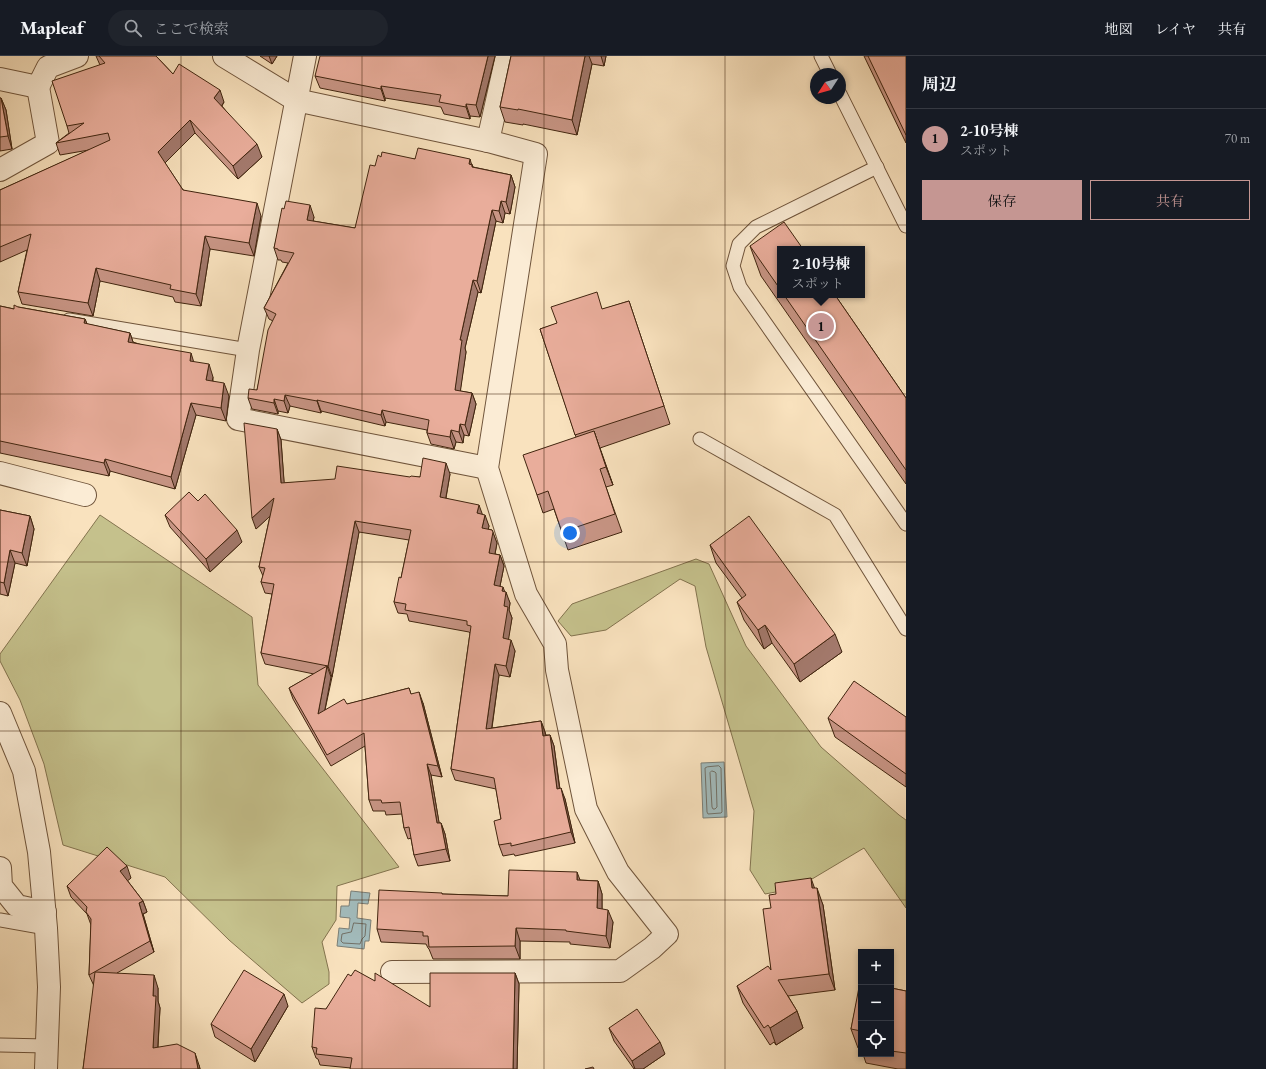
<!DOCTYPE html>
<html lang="ja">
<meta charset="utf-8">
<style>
body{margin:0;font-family:"EB Garamond","Noto Serif JP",serif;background:#20242c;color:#f1f3f6}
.controls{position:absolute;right:12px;bottom:12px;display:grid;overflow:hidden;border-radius:0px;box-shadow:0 2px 6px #0003}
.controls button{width:36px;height:36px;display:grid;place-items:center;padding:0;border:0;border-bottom:1px solid #363941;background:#171b24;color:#f1f3f6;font:20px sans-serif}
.compass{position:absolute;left:810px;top:12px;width:36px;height:36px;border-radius:50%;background:#171b24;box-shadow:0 2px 6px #0003;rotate:234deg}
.you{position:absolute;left:570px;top:477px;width:14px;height:14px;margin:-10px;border:3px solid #fff;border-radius:50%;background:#1a73e8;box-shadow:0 0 0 6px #1a73e833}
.badge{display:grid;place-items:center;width:26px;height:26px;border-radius:50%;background:#c59692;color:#111;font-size:13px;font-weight:700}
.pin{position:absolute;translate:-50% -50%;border:2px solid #fff;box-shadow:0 1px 4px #0006}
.popup{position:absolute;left:777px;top:190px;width:88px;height:52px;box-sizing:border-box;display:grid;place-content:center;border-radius:0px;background:#171b24;filter:drop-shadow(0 1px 3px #0005);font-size:13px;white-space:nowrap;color:#9ea1a6}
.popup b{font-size:15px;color:#f1f3f6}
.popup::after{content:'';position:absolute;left:50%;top:100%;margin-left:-8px;border:8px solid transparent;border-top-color:#171b24}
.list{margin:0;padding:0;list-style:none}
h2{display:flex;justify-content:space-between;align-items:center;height:52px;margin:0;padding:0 16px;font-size:17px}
h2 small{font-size:13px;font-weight:400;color:#9ea1a6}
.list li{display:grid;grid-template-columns:26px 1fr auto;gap:12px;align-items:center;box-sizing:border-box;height:60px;padding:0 16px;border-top:1px solid #363941}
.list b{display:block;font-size:15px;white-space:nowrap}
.list p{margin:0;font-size:13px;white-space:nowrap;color:#9ea1a6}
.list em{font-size:13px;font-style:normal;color:#9ea1a6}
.actions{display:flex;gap:8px;padding:12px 16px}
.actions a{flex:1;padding:9px 0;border:1px solid #c59692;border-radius:0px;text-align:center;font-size:14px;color:#c59692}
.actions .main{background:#c59692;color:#111}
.icon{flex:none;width:22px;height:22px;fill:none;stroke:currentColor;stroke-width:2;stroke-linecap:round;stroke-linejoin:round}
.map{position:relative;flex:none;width:906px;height:1013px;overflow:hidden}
header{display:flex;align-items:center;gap:24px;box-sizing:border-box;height:56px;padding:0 20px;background:#171b24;border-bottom:1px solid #363941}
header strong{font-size:19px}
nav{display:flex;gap:22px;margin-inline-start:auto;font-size:14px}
.search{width:280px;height:36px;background:#20242c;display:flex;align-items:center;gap:10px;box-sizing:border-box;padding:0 14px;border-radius:22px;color:#9ea1a6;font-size:15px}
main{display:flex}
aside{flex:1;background:#171b24}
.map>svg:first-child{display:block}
.green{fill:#c5c18c;stroke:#83734e}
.water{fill:#a2bbbc;stroke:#7b7f77}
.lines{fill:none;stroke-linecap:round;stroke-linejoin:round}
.shore{stroke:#727066;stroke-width:1}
.service-casing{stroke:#6f543b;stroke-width:15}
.minor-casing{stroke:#6f543b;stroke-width:24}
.tertiary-casing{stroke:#6f543b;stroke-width:24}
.service{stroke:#fbecd5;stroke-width:13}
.minor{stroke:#fbecd5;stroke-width:22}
.tertiary{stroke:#fbecd5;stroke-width:22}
.wall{fill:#c89585;stroke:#41250f}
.shaded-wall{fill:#a3796c;stroke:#41250f}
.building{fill:#e9ad9b;stroke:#41250f}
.grid{fill:none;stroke:#41250f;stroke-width:1;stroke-opacity:0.55}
</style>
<header>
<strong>Mapleaf</strong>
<div class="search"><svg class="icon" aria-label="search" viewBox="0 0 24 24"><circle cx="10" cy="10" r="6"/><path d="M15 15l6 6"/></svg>ここで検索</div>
<nav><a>地図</a><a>レイヤ</a><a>共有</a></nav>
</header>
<main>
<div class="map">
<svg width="906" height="1013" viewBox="0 0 906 1013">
<rect width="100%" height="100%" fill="#f9e2be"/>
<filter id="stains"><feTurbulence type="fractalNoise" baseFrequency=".005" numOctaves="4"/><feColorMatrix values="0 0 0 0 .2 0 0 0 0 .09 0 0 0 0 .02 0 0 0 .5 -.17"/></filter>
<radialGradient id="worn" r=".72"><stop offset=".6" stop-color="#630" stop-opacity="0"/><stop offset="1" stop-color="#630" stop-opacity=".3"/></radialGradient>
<g class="green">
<polygon points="100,459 252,561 258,629 399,811 337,830 336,864 322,886 329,916 329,928 302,947 229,884 165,821 63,789 44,708 20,644 0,605 0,598"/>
<polygon points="696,503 709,508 746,590 821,691 899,759 906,764 906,852 864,792 797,832 765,838 750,814 754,755 706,591 695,530 680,523 606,574 571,580 558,565 572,548"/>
</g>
<g class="water">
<polygon points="724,706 727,761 703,762 701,707"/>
<polygon points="351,835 370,837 368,848 358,847 357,862 371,864 369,885 365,885 364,893 337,890 339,872 349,873 350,862 340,861 341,850 349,850"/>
</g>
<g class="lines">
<g class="shore">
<polygon points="719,710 721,712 722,756 721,757 708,758 707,756 705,712 707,711"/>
<polygon points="712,715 715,716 716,717 717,751 715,753 713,753 712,751 710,717"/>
<polygon points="354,867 366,868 365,880 362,883 360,888 343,887 341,885 342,878 351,876"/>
</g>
<defs>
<g id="service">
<polyline points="821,0 830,18"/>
<polyline points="840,38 906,170"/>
<polyline points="877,111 756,171 739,188 733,210 740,231 906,468"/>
<polyline points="69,264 248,294"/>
<polyline points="700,383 835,459 906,573"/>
<polyline points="0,864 46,872"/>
<polyline points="0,989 47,990"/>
</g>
<g id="minor">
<polyline points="224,0 296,44 488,85 536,98 487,412 526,538 555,588 557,614 586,753 618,816 667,878 652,892 620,915 392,916"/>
<polyline points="305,0 248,294 238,363 487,412"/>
<polyline points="0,23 38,31 48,11 77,0"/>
<polyline points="488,85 507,0"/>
<polyline points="0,114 48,87 38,31"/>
<polyline points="0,417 85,439"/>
<polyline points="0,812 1,830 17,850 45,856"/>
</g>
<polyline id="tertiary" points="0,657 24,715 39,796 46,872 49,931 46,1013"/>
</defs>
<use href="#service" class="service-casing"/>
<use href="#minor" class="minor-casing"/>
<use href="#tertiary" class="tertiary-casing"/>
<use href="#service" class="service"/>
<use href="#minor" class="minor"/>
<use href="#tertiary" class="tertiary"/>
</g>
<g class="wall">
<polygon points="96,0 156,0 173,18 224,46 222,50 262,101 238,123 195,77 165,107 183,134 261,160 254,200 210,193 201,250 175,246 173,241 100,225 93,260 22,248 18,236 27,194 0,206 0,134 89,94 60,99 56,87 69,77 67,70 100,9"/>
<polygon points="260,0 277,0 272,8"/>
<polygon points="495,0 480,61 470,60 470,63 444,58 441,51 385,42 385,45 320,32 315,20"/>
<polygon points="511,0 606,0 604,10 592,8 577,79 523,68 523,69 505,66 500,51"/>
<polygon points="864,0 906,0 906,87"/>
<polygon points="0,42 1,42 6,54 12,93 0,95"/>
<polygon points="381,101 415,103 472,108 473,111 511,119 515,131 510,158 505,157 503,167 496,165 481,237 478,236 465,292 466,296 460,335 472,337 476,348 469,380 464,379 463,387 456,386 454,393 431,388 427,377 427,374 386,366 385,370 321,355 321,357 290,350 288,357 278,355 278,358 252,353 248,342 257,334 273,265 269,263 264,252 288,207 282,206 281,204 278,204 274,192 284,153 314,161 313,165 355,172 375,110"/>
<polygon points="750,190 780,193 780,239 835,239 906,342 906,428 761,220"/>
<polygon points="629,245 670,368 600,392 613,429 606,431 622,476 568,494 554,453 543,457 537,439 576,381 540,273"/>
<polygon points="0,250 14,253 18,251 85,263 87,268 130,277 133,286 194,306 213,321 213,325 229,340 226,365 196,359 175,433 110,415 109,420 0,397"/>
<polygon points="277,373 281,384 284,427 420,421 450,418 446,442 482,458 489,470 488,473 492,474 496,485 497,487 495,498 500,499 504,510 500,530 505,536 510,547 509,554 512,562 508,583 515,595 510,621 499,619 492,672 541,665 545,676 546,679 550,679 554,690 560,733 565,743 575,787 515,800 514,798 503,800 499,789 501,763 496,733 455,724 451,713 470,577 469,576 409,565 407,558 398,557 394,546 401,522 409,484 359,476 332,621 325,654 409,632 411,638 423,647 442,721 431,719 439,767 441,767 445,778 450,805 418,810 414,799 411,782 408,783 404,772 402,758 386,759 385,755 373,755 369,744 365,690 331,710 293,643 289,632 314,618 265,608 261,597 272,538 265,537 261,526 263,520 259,511 270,460 256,473"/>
<polygon points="0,454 30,460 34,473 27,510 15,507 8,540 0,538"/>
<polygon points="165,459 242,486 210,516 170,471"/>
<polygon points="710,489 842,596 800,626 772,587 764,593 744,564 737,546 742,542 716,507"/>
<polygon points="906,661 906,731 835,681 828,662"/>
<polygon points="131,822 127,824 143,845 147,856 143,858 154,896 117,917 158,932 158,945 160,952 158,991 199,1009 200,1013 83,1013 94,930 89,919 91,869 87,858 71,841 67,830"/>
<polygon points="580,824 598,825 602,838 602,853 613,866 610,892 570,888 570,886 520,885 520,903 433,903 429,893 428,892 426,888 381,886 377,873 442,837 442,838 508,840"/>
<polygon points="815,832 823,849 835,934 788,940 797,955 803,972 776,989 774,986 770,989 743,947 737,930 771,914 771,852"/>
<polygon points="515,917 519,928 517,1013 350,1013 351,1012 320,1009 318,1003 316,1002 312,991 326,953 351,920 375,925 430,951"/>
<polygon points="861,926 861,994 860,992 858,992 851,973"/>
<polygon points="891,932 906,935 906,1013 898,1013 866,1007 863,998 891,998"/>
<polygon points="288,950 255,1006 215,981 211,968"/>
<polygon points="609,972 665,998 643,1013 634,1013 614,985"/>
</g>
<g class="shaded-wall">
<polygon points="269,0 277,0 272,8"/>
<polygon points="488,0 495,0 480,61 476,49"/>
<polygon points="585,0 589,0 592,8 577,79 572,64"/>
<polygon points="601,0 606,0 604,10"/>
<polygon points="381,30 385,42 385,45 381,33"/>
<polygon points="220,34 224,46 218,55 214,42"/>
<polygon points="1,42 6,54 12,93 8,80"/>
<polygon points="466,48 470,60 470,63 466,51"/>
<polygon points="190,64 195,77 163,109 158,96"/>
<polygon points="257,88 262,101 238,123 233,110"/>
<polygon points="470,103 472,110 472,109 476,120 469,108"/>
<polygon points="511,119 515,131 510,158 506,146"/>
<polygon points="501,145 505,157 503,167 499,155"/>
<polygon points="257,147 261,160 254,200 249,187"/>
<polygon points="310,149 314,161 311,175 307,164"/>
<polygon points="492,154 496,165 481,237 477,225"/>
<polygon points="205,180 210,193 201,250 196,238"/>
<polygon points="96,212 100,225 93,260 88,247"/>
<polygon points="473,224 478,236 465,292 466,296 459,345 455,334 460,284"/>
<polygon points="85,263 90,275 84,267"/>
<polygon points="130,277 134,289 128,286"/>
<polygon points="191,297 195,310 190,305"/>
<polygon points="209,308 213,321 210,337 206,324"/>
<polygon points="224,327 229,340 226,365 221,352"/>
<polygon points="472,337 476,348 469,380 465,369"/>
<polygon points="285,339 290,350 288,357 284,345"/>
<polygon points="274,343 278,355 278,358 274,347"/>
<polygon points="317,344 321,355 321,357 317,345"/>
<polygon points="191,347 196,359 175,433 171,421"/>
<polygon points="382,354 386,366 385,370 381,359"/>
<polygon points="460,368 464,379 463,387 459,376"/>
<polygon points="277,373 281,384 285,438 281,427"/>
<polygon points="451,374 456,386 454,393 450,381"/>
<polygon points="594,375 600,393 613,429 606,411"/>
<polygon points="105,403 110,415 109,420 104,407"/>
<polygon points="446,407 450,418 444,452 440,441"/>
<polygon points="274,442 278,453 256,473 252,462"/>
<polygon points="479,449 483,460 477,457"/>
<polygon points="485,459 489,470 486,483 482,472"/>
<polygon points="30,460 34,473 27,510 22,497"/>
<polygon points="355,465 359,476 332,621 328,610"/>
<polygon points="237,474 242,486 210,516 206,503"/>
<polygon points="492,474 497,487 493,508 489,497"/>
<polygon points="10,494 15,507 8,540 4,527"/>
<polygon points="500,499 504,510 498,540 494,529"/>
<polygon points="503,531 506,539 506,536 510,547 509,554 512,562 507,593 503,582 504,550 502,535"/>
<polygon points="765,569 772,587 764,593 758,574"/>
<polygon points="835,578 842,596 800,626 794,608"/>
<polygon points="511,584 515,595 510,621 506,610"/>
<polygon points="495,608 499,619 490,684 486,673"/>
<polygon points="327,610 331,621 322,669 318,658"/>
<polygon points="419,636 423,647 442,721 438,710"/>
<polygon points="541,665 545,676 547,691 543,680"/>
<polygon points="550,679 554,690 561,744 557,733"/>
<polygon points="427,708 431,719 441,778 437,767"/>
<polygon points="561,732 565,743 575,787 571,776"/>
<polygon points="441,767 445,778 450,805 446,793"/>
<polygon points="127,810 131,822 125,827 120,815"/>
<polygon points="577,816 582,829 577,824"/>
<polygon points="811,822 817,839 812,832"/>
<polygon points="598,825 602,838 602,865 597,852"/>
<polygon points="817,832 823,849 835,934 829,918"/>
<polygon points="143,845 147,856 143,858 154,896 150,885 139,847"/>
<polygon points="608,854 613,866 610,892 606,880"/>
<polygon points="516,872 520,885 520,903 515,890"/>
<polygon points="515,917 519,928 517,1013 513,1013"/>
<polygon points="154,919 158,932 158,945 160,952 157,1004 153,992 153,940"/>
<polygon points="284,938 288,950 255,1006 251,993"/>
<polygon points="797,955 803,972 776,989 770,972"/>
<polygon points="660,986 665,998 643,1013 635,1013 632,1005"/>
<polygon points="195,997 199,1009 200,1013 198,1013"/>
</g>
<g class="building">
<polygon points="99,0 156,0 173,18 179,8 220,34 214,42 257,88 233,110 190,64 158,96 183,134 257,147 249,187 205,180 196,238 170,233 171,229 96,212 88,247 18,236 31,178 0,191 0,134 110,84 108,77 56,87 84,67 67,70 52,25 105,7"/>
<polygon points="320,0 488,0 476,49 466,48 466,51 439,46 441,39 381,30 381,33 315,20"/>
<polygon points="511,0 585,0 572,64 518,53 518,54 500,51"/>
<polygon points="868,0 906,0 906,79"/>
<polygon points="0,42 1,42 8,80 0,81"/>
<polygon points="418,92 470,103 469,108 472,109 472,111 511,119 506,146 501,145 499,155 492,154 477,225 473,224 460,284 462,284 455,334 472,337 465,369 460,368 459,376 451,374 450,381 427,377 429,364 382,354 381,359 317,344 317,345 285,339 284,345 274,343 274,347 248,342 249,333 257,334 268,274 276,258 264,252 294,197 278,194 278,193 274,192 282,152 284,153 286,145 310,149 307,164 355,172 370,109 375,110 378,99 381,101 382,96 415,103"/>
<polygon points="784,166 803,193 780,193 780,233 750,190"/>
<polygon points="597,236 602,253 629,245 664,350 575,379 540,273 557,267 551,251"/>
<polygon points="784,239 835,239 906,342 906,414"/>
<polygon points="14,249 18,251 85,263 84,267 130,277 128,286 191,297 190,305 209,308 206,324 224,327 221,352 191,347 171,421 105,403 104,407 0,385 0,250 14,253"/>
<polygon points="244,367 277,373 281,427 335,423 337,410 410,421 411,420 420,421 423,402 446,407 440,441 479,449 477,457 485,459 482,472 492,474 493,476 489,497 500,499 494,529 503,531 502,535 506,536 504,550 508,551 503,582 511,584 506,610 495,608 486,673 541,665 543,680 550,679 557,733 561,732 571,776 511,790 511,787 499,789 494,765 501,763 494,722 451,713 471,570 467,569 467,565 405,554 406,548 394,546 399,521 401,522 411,474 355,465 328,610 261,597 274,528 261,526 265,512 259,511 274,442 252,462"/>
<polygon points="594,375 606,411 600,413 615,458 562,476 548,435 537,439 523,399"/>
<polygon points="189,436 198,445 205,438 237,474 206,503 165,459"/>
<polygon points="0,454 30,460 22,497 10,494 4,527 0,526"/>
<polygon points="749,460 835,578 794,608 765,569 758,574 737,546 746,539 710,489"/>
<polygon points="327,610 318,658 344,643 347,648 409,632 411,638 419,636 438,710 427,708 437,767 441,767 446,793 414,799 409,771 404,772 400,746 382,747 381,744 369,744 364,677 327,699 289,632"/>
<polygon points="854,625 906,661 906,718 828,662"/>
<polygon points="107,791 127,810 120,815 143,845 139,847 150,885 89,919 91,863 86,856 87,851 67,830"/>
<polygon points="509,814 577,816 577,824 598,825 597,852 608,854 606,880 566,875 566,874 516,872 515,890 429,891 428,880 423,880 423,876 377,873 379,834 442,837 442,838 508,840"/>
<polygon points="811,822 812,832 817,832 829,918 778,924 797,955 770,972 768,969 764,972 737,930 768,910 771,914 763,853 771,852 769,839 776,838 775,827"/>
<polygon points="244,914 284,938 251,993 211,968"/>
<polygon points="355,914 375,925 375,917 430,951 430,917 515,917 513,1013 350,1013 352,1002 316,998 317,992 312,991 315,952 326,953 348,918 351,920"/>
<polygon points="95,916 154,919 153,940 156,940 153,992 177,988 195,997 198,1013 83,1013"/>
<polygon points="860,926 861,926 861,975 851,973"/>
<polygon points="891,932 906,935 906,997 891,995"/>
<polygon points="637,953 660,986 632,1005 609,972"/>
<polygon points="861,980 861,989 859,988"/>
<polygon points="593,1011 594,1013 585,1013"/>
</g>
<path class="grid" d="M181 0V1013M362 0V1013M544 0V1013M725 0V1013M0 169H906M0 338H906M0 506H906M0 675H906M0 844H906"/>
<rect width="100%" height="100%" filter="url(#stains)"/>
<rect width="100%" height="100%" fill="url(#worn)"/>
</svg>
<div class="controls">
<button>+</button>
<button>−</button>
<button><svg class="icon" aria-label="locate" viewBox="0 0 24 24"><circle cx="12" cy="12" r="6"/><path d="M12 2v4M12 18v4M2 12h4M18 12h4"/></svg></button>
</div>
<svg class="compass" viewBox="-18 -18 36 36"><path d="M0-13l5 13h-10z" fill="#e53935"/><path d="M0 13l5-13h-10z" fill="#9ea1a6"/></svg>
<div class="you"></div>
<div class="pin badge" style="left:821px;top:270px">1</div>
<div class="popup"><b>2-10号棟</b>スポット</div>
</div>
<aside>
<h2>周辺<small></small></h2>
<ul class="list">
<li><span class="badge">1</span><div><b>2-10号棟</b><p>スポット</p></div><em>70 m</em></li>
</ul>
<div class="actions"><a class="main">保存</a><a>共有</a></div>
</aside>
</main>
